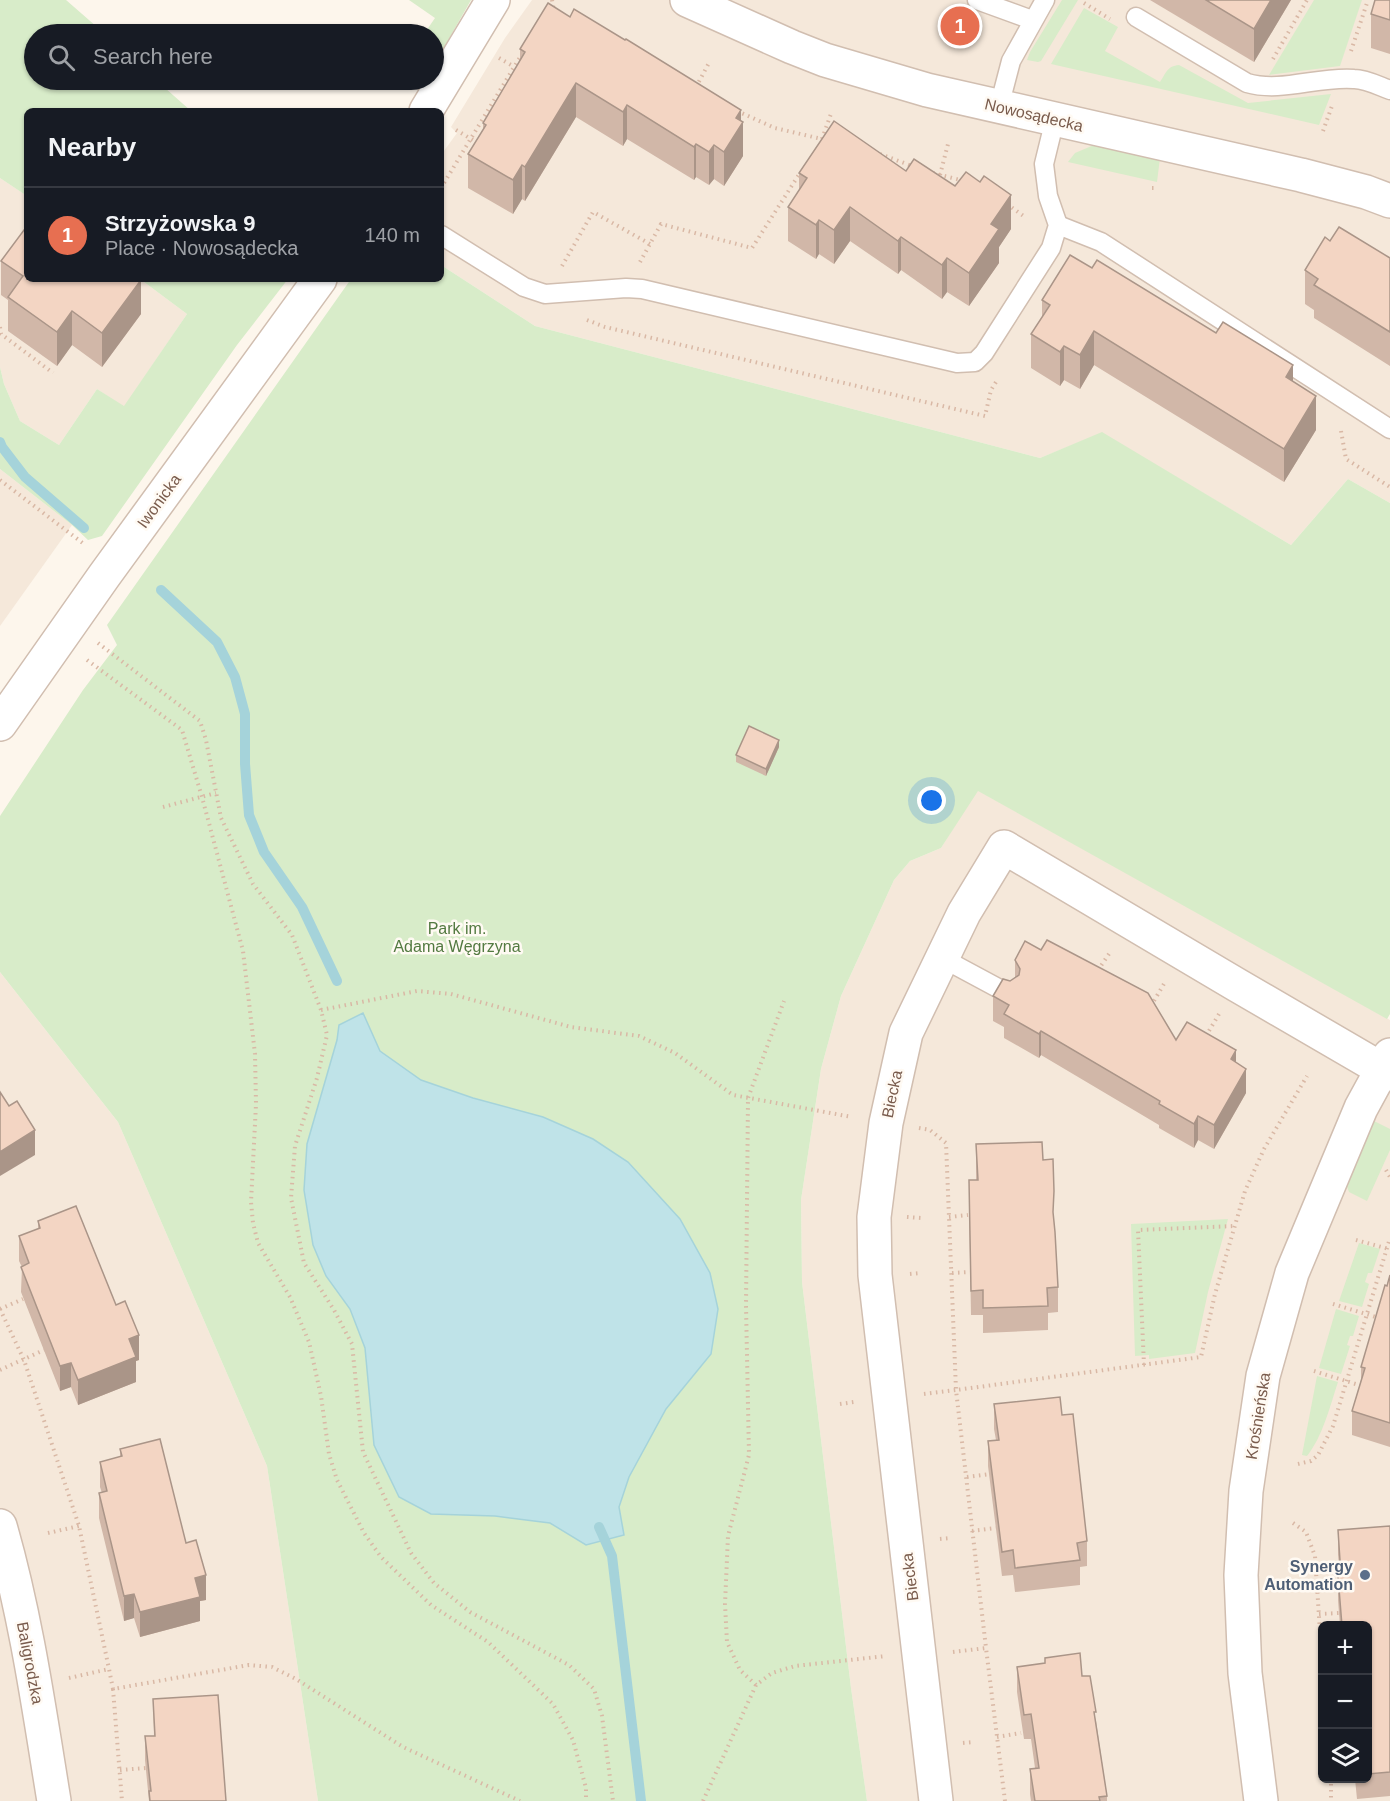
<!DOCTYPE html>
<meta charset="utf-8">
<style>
body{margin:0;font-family:Helvetica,sans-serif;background:#242831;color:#f1f3f6}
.controls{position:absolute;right:18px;bottom:18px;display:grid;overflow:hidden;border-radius:9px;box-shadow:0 2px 4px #0004}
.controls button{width:54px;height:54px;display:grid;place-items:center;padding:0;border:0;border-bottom:2px solid #363941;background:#171b24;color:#f1f3f6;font:30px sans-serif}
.you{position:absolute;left:932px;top:801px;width:21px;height:21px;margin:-15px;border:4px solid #fff;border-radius:50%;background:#1a73e8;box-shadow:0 0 0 9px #1a73e833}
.badge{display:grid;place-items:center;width:39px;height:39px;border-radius:50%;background:#e76f51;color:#fff;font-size:20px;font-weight:700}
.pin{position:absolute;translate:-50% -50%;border:3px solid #fff;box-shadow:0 2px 6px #0006}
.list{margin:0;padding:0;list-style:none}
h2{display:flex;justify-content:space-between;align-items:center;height:78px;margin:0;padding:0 24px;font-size:26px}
h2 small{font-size:20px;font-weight:400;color:#9ea1a6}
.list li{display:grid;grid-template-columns:39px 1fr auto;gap:18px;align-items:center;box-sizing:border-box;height:96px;padding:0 24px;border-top:2px solid #363941}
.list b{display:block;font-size:22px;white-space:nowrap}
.list p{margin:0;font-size:20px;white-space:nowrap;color:#9ea1a6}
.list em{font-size:20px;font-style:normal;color:#9ea1a6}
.icon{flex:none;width:33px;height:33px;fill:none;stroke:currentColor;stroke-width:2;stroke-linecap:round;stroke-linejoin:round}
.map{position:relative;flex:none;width:1390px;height:1801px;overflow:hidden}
.search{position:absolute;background:#171b24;box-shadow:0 2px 4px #0004;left:24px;top:24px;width:420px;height:66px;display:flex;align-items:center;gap:15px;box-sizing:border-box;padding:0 21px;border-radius:33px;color:#9ea1a6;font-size:22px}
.panel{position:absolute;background:#171b24;box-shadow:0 2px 4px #0004;left:24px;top:108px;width:420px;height:174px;border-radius:9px}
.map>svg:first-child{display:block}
.residential{fill:#f5e8da;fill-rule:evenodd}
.green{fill:#d8ecc9}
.water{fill:#bfe3e8;stroke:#a5d3da;stroke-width:1.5}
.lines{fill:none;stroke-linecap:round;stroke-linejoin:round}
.stream{stroke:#a5d3da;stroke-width:10}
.lane-casing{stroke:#d1beb0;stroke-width:21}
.street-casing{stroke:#d1beb0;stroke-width:36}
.path{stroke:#d9b8a5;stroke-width:4;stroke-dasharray:1.5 4.5;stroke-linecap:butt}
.lane{stroke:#fff;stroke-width:18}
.street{stroke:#fff;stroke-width:33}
.wall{fill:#d1b7a8}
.shaded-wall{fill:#aa9588}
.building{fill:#f3d5c3;stroke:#aa9588;stroke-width:1.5}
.service-dot{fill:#5c6f8a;stroke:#fffaf3;stroke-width:2}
.labels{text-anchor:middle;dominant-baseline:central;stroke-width:5;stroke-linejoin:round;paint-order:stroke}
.street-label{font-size:16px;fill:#7a5c4d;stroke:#fffaf3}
.park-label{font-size:16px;fill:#537a41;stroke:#fffaf3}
.service-label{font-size:16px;font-weight:bold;fill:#4e5e75;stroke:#fffaf3;text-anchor:end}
</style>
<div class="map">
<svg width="1390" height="1801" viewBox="0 0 1390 1801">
<rect width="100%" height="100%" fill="#fdf6ec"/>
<g class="residential">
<polygon points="532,0 1390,0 1390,503 1348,479 1291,545 1102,433 1040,458 535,326 441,265 441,155 457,133 451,127 505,38"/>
<polygon points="0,178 27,196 27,279 140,279 187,314 124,407 97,389 59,445 20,421 4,384 0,367"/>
<polygon points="0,469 72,525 0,626"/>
<path d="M977 790 1390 1020V1801H867L851 1688 802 1282 801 1200 821 1069 841 996 894 880 910 861 941 848ZM1322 1626H1368V1778H1322Z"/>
<polygon points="0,972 118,1122 267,1466 318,1801 0,1801"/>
</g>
<g class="green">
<polygon points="0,0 66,0 105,34 34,34 34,80 156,80 191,111 27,111 27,196 0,178"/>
<polygon points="409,0 471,0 434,65 434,34 424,34 435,18"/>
<polygon points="1062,0 1078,0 1041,61 1038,62 1027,60 1030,52"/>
<polygon points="1314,0 1362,0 1340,66 1269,75"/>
<path d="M1084 8 1118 27 1105 51 1160 82C1166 73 1167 66 1179 65L1248 103 1331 94 1319 125 1051 64Z"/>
<polygon points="1094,145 1160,158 1157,182 1068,162 1075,153"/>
<polygon points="441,265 535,326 1040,458 1102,432 1291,545 1348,479 1390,503 1390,1014 1387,1019 978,791 941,848 910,861 894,880 841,996 821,1069 801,1200 802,1282 851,1688 867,1801 318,1801 267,1466 118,1122 0,972 0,816 83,690 117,645 107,625 351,279 441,279"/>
<polygon points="140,279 288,279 237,345 102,536 88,540 72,525 0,469 0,367 4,384 20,421 59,445 97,389 124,406 187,314"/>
<polygon points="1374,1121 1390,1129 1390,1150 1367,1201 1349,1192 1346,1184"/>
<polygon points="1228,1219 1208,1292 1195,1353 1149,1359 1149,1355 1135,1356 1131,1224"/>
<polygon points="1359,1243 1380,1249 1372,1273 1368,1273 1365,1282 1369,1284 1362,1307 1339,1301"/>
<polygon points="1336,1309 1359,1316 1353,1336 1350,1336 1347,1345 1350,1346 1341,1374 1319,1368"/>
<path d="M1317 1376 1338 1382C1330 1406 1323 1436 1307 1456L1302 1455Z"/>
</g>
<polygon class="water" points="363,1013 380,1051 421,1080 473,1098 543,1117 593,1139 628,1162 680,1219 710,1273 718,1309 711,1354 666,1409 629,1477 619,1507 624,1535 586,1545 550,1523 495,1516 431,1514 399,1497 374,1445 365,1348 350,1309 326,1276 313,1245 304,1190 307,1144 337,1040 339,1025"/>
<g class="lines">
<g class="stream">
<polyline points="0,442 2,447 25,477 84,528"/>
<polyline points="161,590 217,642 235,677 245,714 245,764 249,815 264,852 302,907 337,981"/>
<polyline points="599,1527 612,1556 641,1801"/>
</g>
<defs>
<g id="lane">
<polyline points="977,0 1032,20"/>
<path d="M1136 17 1247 83C1282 93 1318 76 1354 79 1366 79 1379 86 1390 90"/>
<polyline points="999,107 1011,61 1045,0"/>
<polyline points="1058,225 1101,242 1390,429"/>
<polyline points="441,235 524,287 545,294 626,288 642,289 957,363 975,362 984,353 1051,248 1058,225 1048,196 1044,164 1055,119"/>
<polyline points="942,958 1009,994"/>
</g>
<g id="street">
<polyline points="687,0 792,47 825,60 927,90 1301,175 1366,192 1390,201"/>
<polyline points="426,111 493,0"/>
<polyline points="0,724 104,576 320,279"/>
<path d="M0 1526C26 1616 39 1709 54 1801"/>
<polyline points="936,1801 875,1275 874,1217 886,1123 906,1033 964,913 1004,847 1237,985 1390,1074"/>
<polyline points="1261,1801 1245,1673 1241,1575 1246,1491 1263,1376 1292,1273 1361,1108 1390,1055"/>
</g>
</defs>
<use href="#lane" class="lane-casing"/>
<use href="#street" class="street-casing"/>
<g class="path">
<polyline points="552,0 554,11"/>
<polyline points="1084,3 1110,19"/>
<polyline points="1351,51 1368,0"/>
<polyline points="499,58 513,66"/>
<polyline points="1273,59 1307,0"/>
<polyline points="696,87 710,61"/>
<polyline points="737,111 775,128 826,140"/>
<polyline points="456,130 478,143"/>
<polyline points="1323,131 1332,106"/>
<polyline points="822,139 832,111"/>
<polyline points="880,154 912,166"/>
<polyline points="933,173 964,181"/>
<polyline points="940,175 948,144"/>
<polyline points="441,188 522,54"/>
<polyline points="1152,188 1155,188"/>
<polyline points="1007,204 1025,217"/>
<polyline points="640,262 661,224 752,248 800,173"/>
<polyline points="562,266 593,212 650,244"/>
<polyline points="587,320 605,327 985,416 991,390 996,382"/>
<polyline points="0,327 1,334 53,373"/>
<polyline points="1341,431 1346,459 1390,487"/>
<polyline points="0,480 84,544"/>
<polyline points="98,643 200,721 206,740 221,818 253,884 292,935 321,1010 327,1035 317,1078 295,1146 291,1198 304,1263 334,1310 352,1344 363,1452 411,1553 434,1583 470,1612 569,1665 594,1689 602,1716 613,1801"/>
<polyline points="87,660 182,730 202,797 243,951 255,1054 256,1104 251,1202 253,1223 258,1243 290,1297 309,1342 321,1396 329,1454 337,1480 364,1533 381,1557 431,1605 488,1642 553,1704 573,1740 586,1788 586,1801"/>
<polyline points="163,807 216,793"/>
<polyline points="1098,970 1111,951"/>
<polyline points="1151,1006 1165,982"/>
<polyline points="321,1010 417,991 451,994 571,1027 639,1036 675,1053 733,1095 852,1117"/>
<polyline points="1206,1036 1219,1014"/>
<polyline points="919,1128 930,1130 946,1143 956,1390 1201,1357 1215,1294 1245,1191 1264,1149 1307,1076"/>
<polyline points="1386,1170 1390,1177"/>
<polyline points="907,1217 921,1218"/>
<polyline points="949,1217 968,1215"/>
<polyline points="1356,1240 1389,1249"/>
<polyline points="952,1273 970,1272"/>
<polyline points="910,1274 921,1273"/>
<polyline points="1333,1304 1379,1318"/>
<polyline points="0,1309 24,1360 79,1526 109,1669"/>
<polyline points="0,1309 23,1299"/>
<polyline points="1144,1365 1138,1230 1234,1226"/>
<polyline points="0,1370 44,1350"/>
<polyline points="1314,1371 1362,1386"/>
<polyline points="924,1394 956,1390 986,1648"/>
<polyline points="840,1404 854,1402"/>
<polyline points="1298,1464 1311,1461 1318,1455 1333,1426 1390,1238"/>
<polyline points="967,1477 990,1474"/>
<polyline points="1293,1523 1306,1532 1315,1556 1322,1662"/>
<polyline points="972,1531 996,1528"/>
<polyline points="48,1533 79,1526"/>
<polyline points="940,1539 951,1538"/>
<polyline points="1319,1614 1339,1613"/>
<polyline points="953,1652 986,1648 1005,1801"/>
<polyline points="69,1678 109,1669 113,1689 249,1665 272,1667 296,1679 403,1747 520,1801"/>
<polyline points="756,1685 740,1670 727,1642 725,1604 728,1536 749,1455 746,1306 748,1098 784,1001"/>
<polyline points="113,1689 122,1801"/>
<polyline points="997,1737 1021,1733"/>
<polyline points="963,1743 974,1742"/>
<polyline points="120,1770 146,1768"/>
<polyline points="1331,1778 1331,1801"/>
<polyline points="703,1801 756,1685 772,1673 795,1666 886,1656"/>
</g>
<use href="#lane" class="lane"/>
<use href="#street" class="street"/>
</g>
<g class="wall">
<polygon points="1150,0 1291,0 1254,62"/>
<polygon points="1390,0 1390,54 1371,48 1371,14"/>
<polygon points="520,49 741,121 743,156 724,186 714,179 709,185 696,177 694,180 627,139 623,146 576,117 525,201 522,199 513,214 468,188 468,154 483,131 483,123 520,60"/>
<polygon points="906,171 1011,229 999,247 999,263 969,306 947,292 942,299 901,270 898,274 850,241 834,264 819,254 816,259 788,241 788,207 799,191 799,173"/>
<polygon points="1330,241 1390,258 1390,366 1314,318 1314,310 1305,304 1305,270"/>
<polygon points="1,261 141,314 102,367 72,345 57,366 8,331 8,300 1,295"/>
<polygon points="1092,268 1316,430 1284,482 1094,365 1080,389 1064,380 1060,386 1031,368 1031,334 1042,317 1042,300"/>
<polygon points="779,747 766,776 736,762 736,755"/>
<polygon points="1015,960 1176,1040 1236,1062 1246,1093 1214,1149 1198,1140 1194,1148 1159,1128 1159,1125 1041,1055 1039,1058 1004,1038 1004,1027 993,1021 993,996 1010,981 1015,978"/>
<polygon points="976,1144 1043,1160 1054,1220 1058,1287 1058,1312 1048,1313 1048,1330 983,1333 983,1315 971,1315 969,1204 976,1180"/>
<polygon points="38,1221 116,1305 139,1360 136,1361 136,1382 78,1405 71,1387 60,1391 21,1292 22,1267 19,1261 19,1236 38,1229"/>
<polygon points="1390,1275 1390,1447 1352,1435 1352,1411 1361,1380 1361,1367"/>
<polygon points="994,1404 1062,1415 1087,1541 1087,1566 1080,1567 1080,1585 1015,1592 1013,1575 1002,1576 988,1466 988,1441 996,1440 994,1429"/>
<polygon points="120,1449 186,1543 206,1600 200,1601 200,1621 140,1637 134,1618 124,1621 99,1518 99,1493 102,1493 100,1487 100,1462 120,1457"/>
<polygon points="1390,1526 1390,1796 1357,1799 1355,1779 1368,1779 1368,1626 1340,1626 1338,1600 1338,1576 1340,1576 1338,1555 1338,1530"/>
<polygon points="1045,1658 1082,1676 1096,1721 1107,1796 1107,1801 1031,1801 1030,1794 1030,1769 1035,1768 1031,1739 1024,1739 1017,1692 1017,1667 1045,1663"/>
<polygon points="153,1699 226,1801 149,1801 145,1760 145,1736 154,1736"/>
</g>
<g class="shaded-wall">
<polygon points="1271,0 1291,0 1254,62 1254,29"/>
<polygon points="576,83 576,117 525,201 525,167"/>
<polygon points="627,105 627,139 623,146 623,112"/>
<polygon points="741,110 741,125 743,122 743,156 724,186 724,152 736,118"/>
<polygon points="696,144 696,177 694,180 694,147"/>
<polygon points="714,145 714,179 709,185 709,152"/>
<polygon points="522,165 522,199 513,214 513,180"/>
<polygon points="1011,195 1011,229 999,247 999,263 969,306 969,273 991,224"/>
<polygon points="850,207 850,241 834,264 834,230"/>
<polygon points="819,220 819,254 816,259 816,225"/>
<polygon points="901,237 901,270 898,274 898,241"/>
<polygon points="947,258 947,292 942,299 942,265"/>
<polygon points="141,280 141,314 102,367 102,333"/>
<polygon points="72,311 72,345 57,366 57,332"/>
<polygon points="1094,331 1094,365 1080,389 1080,355"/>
<polygon points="1064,346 1064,380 1060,386 1060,352"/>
<polygon points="1293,365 1293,398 1286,377"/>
<polygon points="1316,396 1316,430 1284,482 1284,449"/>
<polygon points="779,740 779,747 766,776 766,769"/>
<polygon points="1041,1031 1041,1055 1039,1058 1039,1034"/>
<polygon points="1236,1050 1236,1075 1231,1059"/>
<polygon points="1246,1069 1246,1093 1214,1149 1214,1125"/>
<polygon points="1198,1116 1198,1140 1194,1148 1194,1124"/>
<polygon points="35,1130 35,1155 0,1176 0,1152"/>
<polygon points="139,1335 139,1360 136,1361 136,1382 78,1405 78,1380 129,1339"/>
<polygon points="71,1363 71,1387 60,1391 60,1366"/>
<polygon points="206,1575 206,1600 200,1601 200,1621 140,1637 140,1612 195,1578"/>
<polygon points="134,1594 134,1618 124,1621 124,1596"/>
</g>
<g class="building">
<polygon points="1206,0 1271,0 1254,29"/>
<polygon points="1375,0 1390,0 1390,20 1371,14"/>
<polygon points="548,3 570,17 574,9 625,40 626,39 741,110 736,118 743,122 724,152 714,145 709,152 696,144 694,147 627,105 623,112 576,83 525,167 522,165 513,180 468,154 486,125 483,123 525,52 520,49"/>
<polygon points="834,121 906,171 914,159 955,186 966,172 980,182 984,176 1011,195 991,224 999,229 969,273 947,258 942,265 901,237 898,241 850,207 834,230 819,220 816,225 788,207 807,178 799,173"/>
<polygon points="27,226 27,279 139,279 141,280 102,333 72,311 57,332 8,297 23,276 1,261"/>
<polygon points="1339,227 1390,258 1390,332 1314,285 1318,279 1305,270 1325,237 1330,241"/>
<polygon points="1070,255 1092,268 1097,260 1216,333 1223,322 1293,365 1286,377 1316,396 1284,449 1094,331 1080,355 1064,346 1060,352 1031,334 1050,305 1042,300"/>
<polygon points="749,726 779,740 766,769 736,755"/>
<polygon points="1047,940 1148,993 1176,1040 1187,1022 1236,1050 1231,1059 1246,1069 1214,1125 1198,1116 1194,1124 1159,1104 1160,1101 1041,1031 1039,1034 1004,1014 1009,1005 993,996 1003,979 1010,981 1019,975 1020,969 1015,960 1025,941 1041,950"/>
<polygon points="0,1092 9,1106 17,1101 35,1130 0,1152"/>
<polygon points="1042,1142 1043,1160 1053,1159 1054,1191 1053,1212 1055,1232 1058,1287 1047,1288 1048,1306 983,1308 983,1290 971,1291 969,1180 978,1180 976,1144"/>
<polygon points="76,1206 116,1305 125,1301 139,1335 129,1339 136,1357 78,1380 71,1363 60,1366 21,1267 29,1263 19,1236 40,1228 38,1221"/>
<polygon points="1390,1275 1390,1423 1352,1411 1365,1368 1361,1367 1385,1285 1387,1286"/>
<polygon points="1060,1397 1062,1415 1073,1414 1087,1541 1077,1543 1080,1560 1015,1568 1013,1550 1002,1552 988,1441 999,1440 994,1404"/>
<polygon points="160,1439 186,1543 196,1540 206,1575 195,1578 200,1597 140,1612 134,1594 124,1596 99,1493 107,1491 100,1462 122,1456 120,1449"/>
<polygon points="1390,1526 1390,1772 1368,1774 1368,1626 1342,1626 1338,1576 1341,1576 1338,1530"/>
<polygon points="1080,1653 1082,1676 1090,1676 1096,1712 1094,1712 1107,1796 1099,1797 1100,1801 1035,1801 1030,1769 1039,1768 1031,1714 1024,1715 1017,1667 1045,1663 1045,1658"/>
<polygon points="218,1695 226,1801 150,1801 149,1791 151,1791 145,1736 155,1736 153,1699"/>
</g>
<circle class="service-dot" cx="1365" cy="1575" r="6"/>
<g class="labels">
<g class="street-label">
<text transform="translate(1034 115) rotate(13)">Nowosądecka</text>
<text transform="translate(159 501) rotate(-54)">Iwonicka</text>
<text transform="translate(892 1094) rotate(-78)">Biecka</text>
<text transform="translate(1258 1416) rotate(-81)">Krośnieńska</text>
<text transform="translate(910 1577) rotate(-97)">Biecka</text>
<text transform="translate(30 1663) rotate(79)">Baligrodzka</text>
</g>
<g class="park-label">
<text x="457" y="928">Park im.<tspan x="457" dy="18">Adama Węgrzyna</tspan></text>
</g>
<g class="service-label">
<text x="1353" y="1566">Synergy<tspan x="1353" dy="18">Automation</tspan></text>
</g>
</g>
</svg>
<div class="controls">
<button>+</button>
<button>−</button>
<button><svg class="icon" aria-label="layers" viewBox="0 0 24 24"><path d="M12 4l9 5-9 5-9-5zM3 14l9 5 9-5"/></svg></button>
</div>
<div class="you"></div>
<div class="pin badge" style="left:960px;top:26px">1</div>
<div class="search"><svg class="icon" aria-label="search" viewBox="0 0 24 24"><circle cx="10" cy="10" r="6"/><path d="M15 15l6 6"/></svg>Search here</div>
<section class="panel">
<h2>Nearby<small></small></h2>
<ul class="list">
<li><span class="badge">1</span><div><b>Strzyżowska 9</b><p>Place · Nowosądecka</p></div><em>140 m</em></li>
</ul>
</section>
</div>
